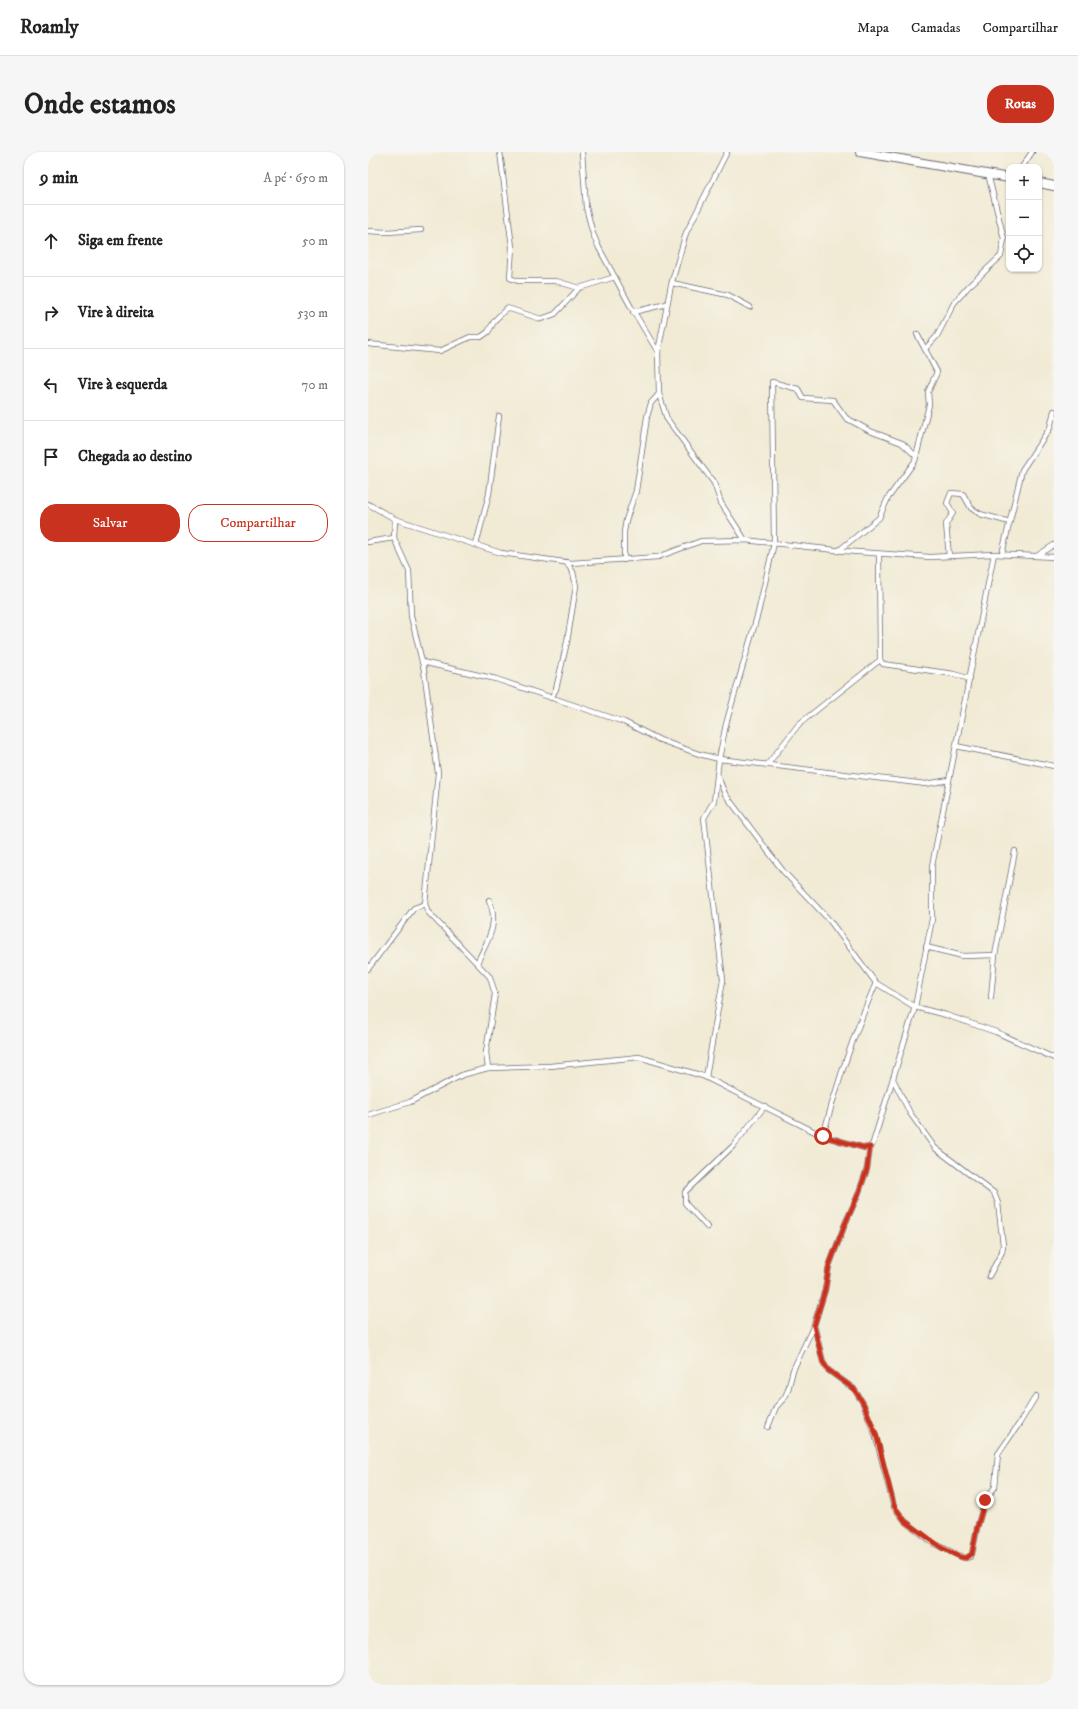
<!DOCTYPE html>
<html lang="pt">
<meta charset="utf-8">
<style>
body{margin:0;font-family:"IM FELL DW Pica",serif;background:#f6f6f6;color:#222}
.controls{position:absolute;right:12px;top:12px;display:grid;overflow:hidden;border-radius:8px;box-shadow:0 1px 3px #0004}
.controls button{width:36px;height:36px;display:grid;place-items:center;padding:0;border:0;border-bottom:1px solid #e0e0e0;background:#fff;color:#222;font:20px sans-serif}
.stop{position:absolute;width:12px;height:12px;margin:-9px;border:3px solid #c8321e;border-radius:50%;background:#fff}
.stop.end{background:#c8321e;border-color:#fff;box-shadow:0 1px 4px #0008}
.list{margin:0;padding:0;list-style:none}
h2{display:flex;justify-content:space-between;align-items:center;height:52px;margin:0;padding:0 16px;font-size:17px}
h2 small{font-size:13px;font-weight:400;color:#767676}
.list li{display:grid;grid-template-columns:26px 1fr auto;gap:12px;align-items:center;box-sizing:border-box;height:72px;padding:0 16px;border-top:1px solid #e0e0e0}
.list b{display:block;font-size:15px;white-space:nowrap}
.list em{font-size:13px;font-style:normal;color:#767676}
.actions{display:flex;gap:8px;padding:12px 16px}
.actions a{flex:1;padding:9px 0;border:1px solid #c8321e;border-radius:16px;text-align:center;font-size:14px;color:#c8321e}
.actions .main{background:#c8321e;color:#fff}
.icon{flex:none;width:22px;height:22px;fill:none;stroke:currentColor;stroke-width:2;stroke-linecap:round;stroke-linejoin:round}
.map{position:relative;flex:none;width:686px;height:1533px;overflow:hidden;border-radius:16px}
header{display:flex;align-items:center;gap:24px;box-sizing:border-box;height:56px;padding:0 20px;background:#fff;border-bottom:1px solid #e0e0e0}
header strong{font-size:19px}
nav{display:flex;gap:22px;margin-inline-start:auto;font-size:14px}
.intro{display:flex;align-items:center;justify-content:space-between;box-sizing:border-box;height:96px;padding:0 24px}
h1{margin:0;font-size:28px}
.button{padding:10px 18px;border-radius:16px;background:#c8321e;color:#fff;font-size:14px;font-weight:700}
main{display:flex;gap:24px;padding:0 24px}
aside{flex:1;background:#fff;border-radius:16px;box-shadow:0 1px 3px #0004}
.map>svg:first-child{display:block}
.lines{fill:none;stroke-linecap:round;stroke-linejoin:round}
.minor-casing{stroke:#6a6871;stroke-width:6}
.trunk-casing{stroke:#6a6871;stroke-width:10}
.minor{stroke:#fff;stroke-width:4.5}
.trunk{stroke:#fff;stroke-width:8}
.route{stroke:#c8321e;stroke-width:5}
</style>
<header>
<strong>Roamly</strong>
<nav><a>Mapa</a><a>Camadas</a><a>Compartilhar</a></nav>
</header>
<div class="intro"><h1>Onde estamos</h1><a class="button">Rotas</a></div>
<main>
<aside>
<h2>9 min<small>A pé · 650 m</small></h2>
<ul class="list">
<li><svg class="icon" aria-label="ahead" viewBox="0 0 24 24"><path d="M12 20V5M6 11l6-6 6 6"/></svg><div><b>Siga em frente</b></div><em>50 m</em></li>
<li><svg class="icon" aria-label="right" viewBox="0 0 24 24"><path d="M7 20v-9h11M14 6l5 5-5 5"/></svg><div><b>Vire à direita</b></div><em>530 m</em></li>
<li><svg class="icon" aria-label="left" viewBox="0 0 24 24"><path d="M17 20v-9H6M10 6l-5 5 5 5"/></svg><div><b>Vire à esquerda</b></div><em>70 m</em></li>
<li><svg class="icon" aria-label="arrive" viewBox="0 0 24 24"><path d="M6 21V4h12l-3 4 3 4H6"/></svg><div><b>Chegada ao destino</b></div></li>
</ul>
<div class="actions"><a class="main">Salvar</a><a>Compartilhar</a></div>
</aside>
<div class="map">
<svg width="686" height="1533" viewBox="0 0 686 1533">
<rect width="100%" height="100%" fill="#f7f3e8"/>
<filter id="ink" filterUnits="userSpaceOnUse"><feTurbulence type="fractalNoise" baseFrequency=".025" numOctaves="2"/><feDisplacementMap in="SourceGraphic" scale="8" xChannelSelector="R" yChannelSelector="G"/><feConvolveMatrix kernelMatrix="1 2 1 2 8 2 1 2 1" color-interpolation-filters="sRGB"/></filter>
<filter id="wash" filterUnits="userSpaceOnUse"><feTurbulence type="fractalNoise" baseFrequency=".012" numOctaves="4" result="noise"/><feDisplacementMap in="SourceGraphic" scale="16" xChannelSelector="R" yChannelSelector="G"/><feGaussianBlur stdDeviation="0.9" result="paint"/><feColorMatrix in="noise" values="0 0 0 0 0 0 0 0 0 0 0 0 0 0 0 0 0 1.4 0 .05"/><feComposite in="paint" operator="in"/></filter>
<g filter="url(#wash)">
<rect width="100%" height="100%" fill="#f1ebd5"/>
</g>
<g filter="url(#ink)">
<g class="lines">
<defs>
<g id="minor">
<polyline points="132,0 144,95 142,126 150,129 188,129 211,136"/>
<polyline points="214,0 218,55 225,82 231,96 263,155 290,200"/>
<polyline points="359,0 318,81 303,133 290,200 291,242 299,267 346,331 353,351 377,388"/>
<polyline points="654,15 664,0"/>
<polyline points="0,79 18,80 53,78"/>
<polyline points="304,131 360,143 382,155"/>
<polyline points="265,160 299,152"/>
<polyline points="0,192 72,199 102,185 113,185 120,180 127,168 139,156 173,167 187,162 211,136 247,125"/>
<polyline points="557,197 569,184 586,151 600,135 633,104 636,87 620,22"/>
<polyline points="0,352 27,367 133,401 203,411 290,405 333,389 377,388 476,399 562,405 626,402 686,405"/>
<polyline points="27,367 26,386 41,419 43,464 56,518 70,621 57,752 60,760 122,825 127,842 118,900 120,916"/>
<polyline points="0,390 26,386"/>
<polyline points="108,393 121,342 131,264"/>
<polyline points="470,399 511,366 520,346 547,309 561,253 560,240 569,220 549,182"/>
<polyline points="634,402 654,318 682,276 686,259"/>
<polyline points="581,404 578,372 585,361 579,351 583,341 595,342 603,356 612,362 642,370"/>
<polyline points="669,404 686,393"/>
<polyline points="256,408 256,380 258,368 268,339 279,265 283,251 291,242"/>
<polyline points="512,508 515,512 586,522 602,527"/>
<polyline points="54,510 128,527 256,570 292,588 331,602 351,607 558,632 581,628"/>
<polyline points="183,546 188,537 199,490 208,434 205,420 198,410"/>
<polyline points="588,594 686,614"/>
<polyline points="399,613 431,572 512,508 511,402"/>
<polyline points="350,625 357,642 415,719 462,769 508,831 547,855 578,863 628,880 686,906"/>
<polyline points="558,795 595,804 627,803 623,845"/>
<polyline points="627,803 647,699"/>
<path d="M109 811C119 789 132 772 121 748"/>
<polyline points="0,817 46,756 57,752"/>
<polyline points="338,925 355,828 336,666 346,649 351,607 358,572 390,461 406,391 404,230 430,237 435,246 465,248 478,266 502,279 534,291 548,304"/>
<polyline points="525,927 542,961 567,996 626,1041 630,1051 635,1093 634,1100 621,1124"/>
<polyline points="0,963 42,950 94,923 120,916 182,914 271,905 335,924 455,984 497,996 502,995 505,991 547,855 564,767 564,714 626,402"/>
<path d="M455 984C469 931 486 881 508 831"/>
<polyline points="339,1075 317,1051 317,1040 365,994 397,954"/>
<polyline points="446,1173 455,1210 460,1218 486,1237 495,1251 507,1282 526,1355 537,1369 565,1391 596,1406 602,1405 604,1402 609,1376 617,1348 627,1335 630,1302 651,1272 668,1244"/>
<polyline points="400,1275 408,1255 417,1245 420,1238 425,1218 446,1173 457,1138 461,1114 477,1072 490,1043 499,1017 502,995"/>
</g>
<g id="trunk">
<polyline points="492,0 641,26"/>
<polyline points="671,31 686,34"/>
</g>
</defs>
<use href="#minor" class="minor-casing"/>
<use href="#trunk" class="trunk-casing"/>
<use href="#minor" class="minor"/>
<use href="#trunk" class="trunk"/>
</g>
</g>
<g class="lines" filter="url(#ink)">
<path class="route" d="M455 984 497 996 502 995 499 1017 490 1043 477 1072 461 1114 457 1138 446 1174 455 1210 460 1218 486 1237 495 1251 508 1282 526 1354 537 1369 574 1396C582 1399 590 1406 598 1406L604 1402 609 1376 617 1348"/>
</g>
</svg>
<div class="controls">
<button>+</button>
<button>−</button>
<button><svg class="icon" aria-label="locate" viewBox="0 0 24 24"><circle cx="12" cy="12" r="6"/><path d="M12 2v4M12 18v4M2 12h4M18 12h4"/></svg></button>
</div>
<div class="stop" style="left:455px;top:984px"></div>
<div class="stop end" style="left:617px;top:1348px"></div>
</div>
</main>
